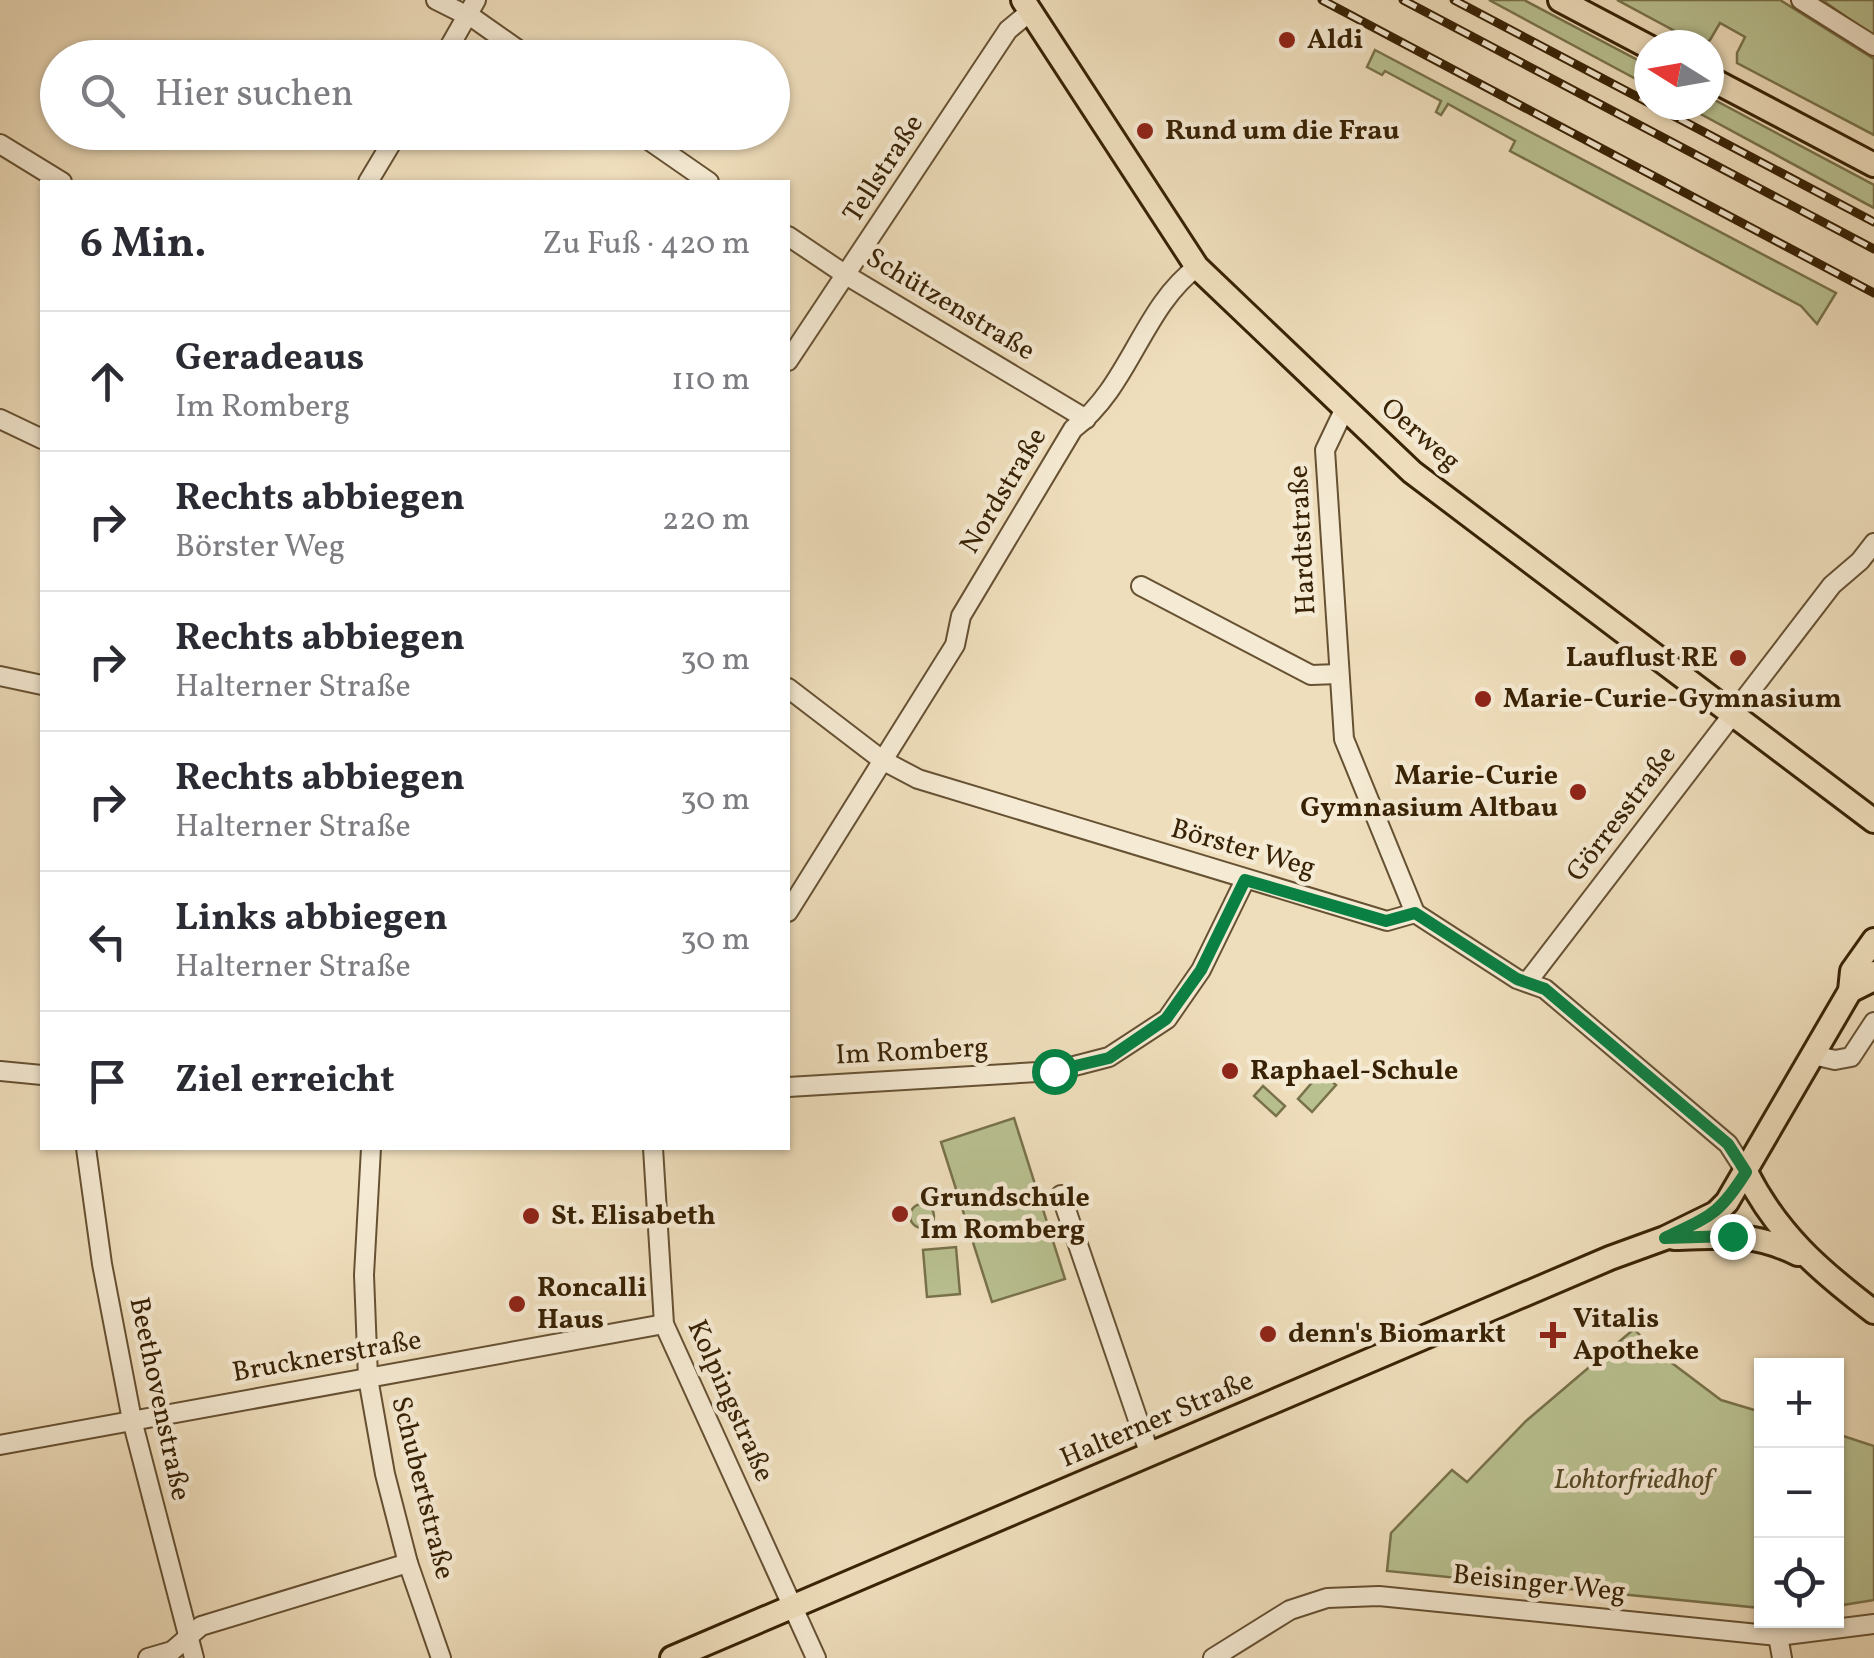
<!DOCTYPE html>
<html lang="de">
<meta charset="utf-8">
<style>
body{margin:0;font-family:Vollkorn,serif;background:#f7f7f7;color:#2b2b33}
.controls{position:absolute;right:30px;bottom:30px;display:grid;overflow:hidden;border-radius:0px;box-shadow:0 2px 8px #0004}
.controls button{width:90px;height:90px;display:grid;place-items:center;padding:0;border:0;border-bottom:2px solid #e1e1e2;background:#fff;color:#2b2b33;font:50px sans-serif}
.compass{position:absolute;left:1634px;top:30px;width:90px;height:90px;border-radius:50%;background:#fff;box-shadow:0 2px 8px #0004;rotate:281deg}
.stop{position:absolute;width:30px;height:30px;margin:-22px;border:8px solid #0b8043;border-radius:50%;background:#fff}
.stop.end{background:#0b8043;border-color:#fff;box-shadow:0 2px 10px #0008}
.list{margin:0;padding:0;list-style:none}
h2{display:flex;justify-content:space-between;align-items:center;height:130px;margin:0;padding:0 40px;font-size:42px}
h2 small{font-size:32px;font-weight:400;color:#7c7c81}
.list li{display:grid;grid-template-columns:65px 1fr auto;gap:30px;align-items:center;box-sizing:border-box;height:140px;padding:0 40px;border-top:2px solid #e1e1e2}
.list b{display:block;font-size:38px;white-space:nowrap}
.list p{margin:0;font-size:32px;white-space:nowrap;color:#7c7c81}
.list em{font-size:32px;font-style:normal;color:#7c7c81}
.icon{flex:none;width:55px;height:55px;fill:none;stroke:currentColor;stroke-width:2;stroke-linecap:round;stroke-linejoin:round}
.map{position:relative;flex:none;width:1874px;height:1658px;overflow:hidden}
.search{position:absolute;background:#fff;box-shadow:0 2px 8px #0004;left:40px;top:40px;width:750px;height:110px;display:flex;align-items:center;gap:25px;box-sizing:border-box;padding:0 35px;border-radius:55px;color:#7c7c81;font-size:38px}
.panel{position:absolute;background:#fff;box-shadow:0 2px 8px #0004;left:40px;top:180px;width:750px;height:970px;border-radius:0px}
.map>svg:first-child{display:block}
.green{fill:#b9c191;stroke:#78724b;stroke-width:2.5}
.lines{fill:none;stroke-linecap:round;stroke-linejoin:round}
.minor-casing{stroke:#665133;stroke-width:22}
.major-casing{stroke:#382205;stroke-width:28}
.minor{stroke:#f5ead3;stroke-width:18}
.major{stroke:#efdebc;stroke-width:22}
.rail-casing{stroke:#382205;stroke-width:9}
.rail{stroke:#f5ead3;stroke-width:5;stroke-dasharray:15;stroke-linecap:butt}
.route{stroke:#0b8043;stroke-width:12}
.poi-dot{fill:#8f2418;stroke:#f5ead3;stroke-width:4}
.labels{text-anchor:middle;dominant-baseline:central;stroke-width:9;stroke-linejoin:round;paint-order:stroke}
.poi-label{font-size:28px;font-weight:bold;fill:#382205;stroke:#f5ead3;text-anchor:start}
.street-label{font-size:28px;fill:#382205;stroke:#f5ead3}
.park-label{font-size:28px;font-style:italic;fill:#584a28;stroke:#f5ead3}
</style>
<div class="map">
<svg width="1874" height="1658" viewBox="0 0 1874 1658">
<rect width="100%" height="100%" fill="#efdebc"/>
<filter id="stains"><feTurbulence type="fractalNoise" baseFrequency=".002" numOctaves="4"/><feColorMatrix values="0 0 0 0 .2 0 0 0 0 .09 0 0 0 0 .02 0 0 0 .5 -.17"/></filter>
<radialGradient id="worn" r=".72"><stop offset=".6" stop-color="#630" stop-opacity="0"/><stop offset="1" stop-color="#630" stop-opacity=".3"/></radialGradient>
<g class="green">
<polygon points="1489,0 1524,0 1649,66 1649,86"/>
<polygon points="1617,0 1780,0 1874,59 1874,135 1737,63 1737,53 1745,37 1720,23 1710,40 1701,45"/>
<polygon points="1822,0 1874,0 1874,36"/>
<polygon points="1375,50 1836,293 1817,324 1801,306 1510,151 1515,141 1448,104 1441,115 1436,112 1441,101 1385,71 1382,75 1367,67"/>
<polygon points="1709,97 1874,185 1874,208 1684,105 1709,105"/>
<polygon points="1321,1072 1336,1085 1312,1112 1298,1099"/>
<polygon points="1263,1086 1285,1106 1276,1116 1254,1096"/>
<polygon points="1014,1118 1065,1279 992,1302 941,1142"/>
<circle cx="922" cy="1216" r="12"/>
<polygon points="956,1247 960,1294 927,1297 923,1250"/>
<polygon points="1634,1329 1652,1348 1721,1400 1761,1412 1761,1608 1387,1571 1391,1533 1452,1470 1467,1482 1526,1421"/>
<polygon points="1837,1434 1874,1446 1874,1600 1837,1606"/>
</g>
<g class="lines">
<defs>
<g id="minor">
<polyline points="436,0 476,20 530,58"/>
<polyline points="1801,0 1874,46"/>
<polyline points="443,58 476,0"/>
<polyline points="637,132 709,182"/>
<polyline points="0,144 62,182"/>
<polyline points="368,182 398,132"/>
<polyline points="788,236 846,275 1086,419"/>
<polyline points="788,361 1008,30 1031,11"/>
<polyline points="1345,408 1325,450 1344,739 1415,913"/>
<polyline points="0,419 42,439"/>
<polyline points="1141,586 1311,675 1338,674"/>
<polyline points="0,676 42,685"/>
<polyline points="788,688 882,760 918,779 1387,921 1415,913 1517,979 1545,989 1728,1144 1746,1172"/>
<path d="M788 912 955 645 961 616 1073 429C1130 386 1142 308 1197 267"/>
<polyline points="1528,981 1832,585 1860,561 1874,543"/>
<polyline points="1813,1055 1835,1060 1851,1057 1874,1022"/>
<polyline points="0,1071 42,1075"/>
<polyline points="788,1087 1055,1071 1109,1057 1167,1019 1201,970 1245,880"/>
<polyline points="86,1148 102,1264 132,1420 194,1658"/>
<polyline points="371,1148 364,1275 368,1378 385,1474 408,1563 441,1658"/>
<polyline points="653,1148 664,1324 816,1658"/>
<polyline points="1061,1195 1150,1455"/>
<polyline points="0,1445 664,1324"/>
<polyline points="1778,1636 1782,1658"/>
<polyline points="148,1658 172,1651 201,1626 408,1563"/>
<polyline points="1213,1658 1290,1610 1327,1598 1379,1596 1778,1636 1874,1624"/>
</g>
<g id="major">
<polyline points="1023,0 1197,267 1412,472 1874,821"/>
<polyline points="1560,0 1649,47"/>
<polyline points="1709,78 1874,165"/>
<polyline points="1850,991 1868,982 1874,973"/>
<path d="M1746 1172C1777 1234 1820 1271 1874 1312"/>
<path d="M1674 1238C1725 1237 1750 1231 1798 1254"/>
<polyline points="672,1658 1610,1258 1665,1238 1716,1213 1727,1202 1850,991 1852,971 1874,940"/>
</g>
</defs>
<use href="#minor" class="minor-casing"/>
<use href="#major" class="major-casing"/>
<use href="#minor" class="minor"/>
<use href="#major" class="major"/>
<defs>
<g id="rail">
<polyline points="1322,0 1874,293"/>
<polyline points="1403,0 1874,249"/>
<polyline points="1454,0 1649,103"/>
<polyline points="1653,105 1874,222"/>
</g>
</defs>
<use href="#rail" class="rail-casing"/>
<use href="#rail" class="rail"/>
</g>
<g class="lines">
<path class="route" d="M1054 1071 1109 1058 1166 1019 1201 970 1245 880 1386 921 1415 913 1517 979 1545 989 1728 1144 1746 1172C1719 1215 1710 1216 1665 1238L1732 1236"/>
</g>
<g class="poi-dot">
<circle cx="1287" cy="40" r="10"/>
<circle cx="1145" cy="131" r="10"/>
<circle cx="1738" cy="658" r="10"/>
<circle cx="1483" cy="699" r="10"/>
<circle cx="1578" cy="792" r="10"/>
<circle cx="1230" cy="1071" r="10"/>
<circle cx="900" cy="1214" r="10"/>
<circle cx="531" cy="1216" r="10"/>
<circle cx="517" cy="1304" r="10"/>
<circle cx="1268" cy="1334" r="10"/>
<path d="M1548 1320h10v10h10v10h-10v10h-10v-10h-10v-10h10z"/>
</g>
<g class="labels">
<g class="poi-label">
<text x="1307" y="40">Aldi</text>
<text x="1165" y="131">Rund um die Frau</text>
<text x="1718" y="658" text-anchor="end">Lauflust RE</text>
<text x="1503" y="699">Marie-Curie-Gymnasium</text>
<text x="1558" y="776" text-anchor="end">Marie-Curie<tspan x="1558" dy="32">Gymnasium Altbau</tspan></text>
<text x="1250" y="1071">Raphael-Schule</text>
<text x="920" y="1198">Grundschule<tspan x="920" dy="32">Im Romberg</tspan></text>
<text x="551" y="1216">St. Elisabeth</text>
<text x="537" y="1288">Roncalli<tspan x="537" dy="32">Haus</tspan></text>
<text x="1573" y="1319">Vitalis<tspan x="1573" dy="32">Apotheke</tspan></text>
<text x="1288" y="1334">denn's Biomarkt</text>
</g>
<g class="street-label">
<text transform="translate(884 169) rotate(-57)">Tellstraße</text>
<text transform="translate(950 305) rotate(31)">Schützenstraße</text>
<text transform="translate(1420 435) rotate(41)">Oerweg</text>
<text transform="translate(1004 491) rotate(-59)">Nordstraße</text>
<text transform="translate(1303 540) rotate(-93)">Hardtstraße</text>
<text transform="translate(1622 814) rotate(-53)">Görresstraße</text>
<text transform="translate(1243 849) rotate(16)">Börster Weg</text>
<text transform="translate(912 1052) rotate(-3)">Im Romberg</text>
<text transform="translate(327 1357) rotate(-10)">Brucknerstraße</text>
<text transform="translate(159 1399) rotate(78)">Beethovenstraße</text>
<text transform="translate(730 1401) rotate(66)">Kolpingstraße</text>
<text transform="translate(1157 1420) rotate(-23)">Halterner Straße</text>
<text transform="translate(422 1488) rotate(76)">Schubertstraße</text>
<text transform="translate(1539 1584) rotate(6)">Beisinger Weg</text>
</g>
<g class="park-label">
<text x="1633" y="1480">Lohtorfriedhof</text>
</g>
</g>
<rect width="100%" height="100%" filter="url(#stains)"/>
<rect width="100%" height="100%" fill="url(#worn)"/>
</svg>
<div class="controls">
<button>+</button>
<button>−</button>
<button><svg class="icon" aria-label="locate" viewBox="0 0 24 24"><circle cx="12" cy="12" r="6"/><path d="M12 2v4M12 18v4M2 12h4M18 12h4"/></svg></button>
</div>
<svg class="compass" viewBox="-18 -18 36 36"><path d="M0-13l5 13h-10z" fill="#e53935"/><path d="M0 13l5-13h-10z" fill="#7c7c81"/></svg>
<div class="stop" style="left:1054px;top:1071px"></div>
<div class="stop end" style="left:1732px;top:1236px"></div>
<div class="search"><svg class="icon" aria-label="search" viewBox="0 0 24 24"><circle cx="10" cy="10" r="6"/><path d="M15 15l6 6"/></svg>Hier suchen</div>
<section class="panel">
<h2>6 Min.<small>Zu Fuß · 420 m</small></h2>
<ul class="list">
<li><svg class="icon" aria-label="ahead" viewBox="0 0 24 24"><path d="M12 20V5M6 11l6-6 6 6"/></svg><div><b>Geradeaus</b><p>Im Romberg</p></div><em>110 m</em></li>
<li><svg class="icon" aria-label="right" viewBox="0 0 24 24"><path d="M7 20v-9h11M14 6l5 5-5 5"/></svg><div><b>Rechts abbiegen</b><p>Börster Weg</p></div><em>220 m</em></li>
<li><svg class="icon" aria-label="right" viewBox="0 0 24 24"><path d="M7 20v-9h11M14 6l5 5-5 5"/></svg><div><b>Rechts abbiegen</b><p>Halterner Straße</p></div><em>30 m</em></li>
<li><svg class="icon" aria-label="right" viewBox="0 0 24 24"><path d="M7 20v-9h11M14 6l5 5-5 5"/></svg><div><b>Rechts abbiegen</b><p>Halterner Straße</p></div><em>30 m</em></li>
<li><svg class="icon" aria-label="left" viewBox="0 0 24 24"><path d="M17 20v-9H6M10 6l-5 5 5 5"/></svg><div><b>Links abbiegen</b><p>Halterner Straße</p></div><em>30 m</em></li>
<li><svg class="icon" aria-label="arrive" viewBox="0 0 24 24"><path d="M6 21V4h12l-3 4 3 4H6"/></svg><div><b>Ziel erreicht</b></div></li>
</ul>
</section>
</div>
